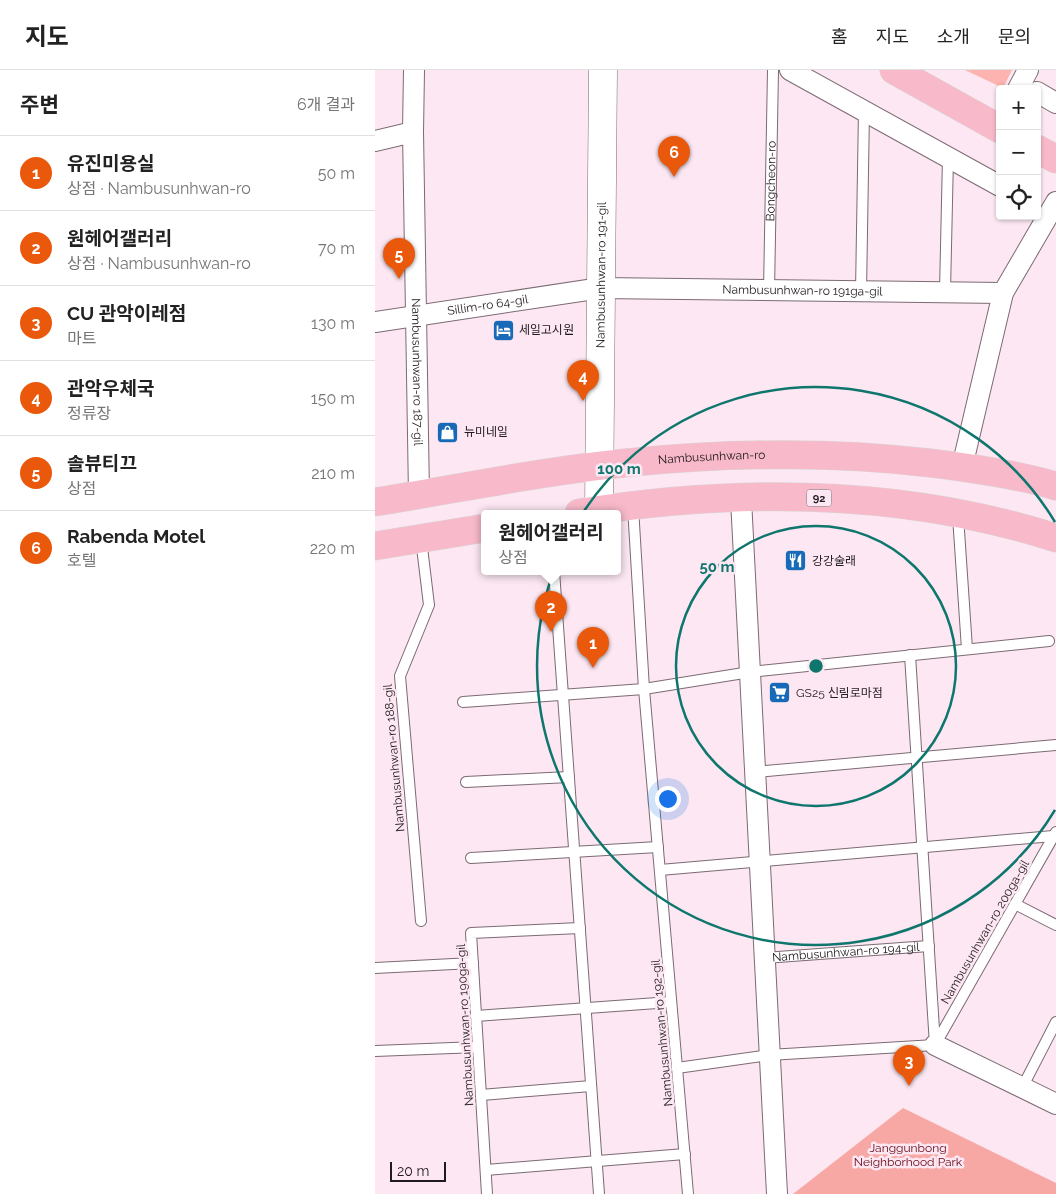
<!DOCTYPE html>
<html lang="ko">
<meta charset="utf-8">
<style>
body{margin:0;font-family:Raleway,"Noto Sans KR",sans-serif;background:#f6f6f6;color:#222}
.controls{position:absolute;right:15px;top:15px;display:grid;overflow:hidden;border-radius:5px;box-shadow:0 1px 4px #0004}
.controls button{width:45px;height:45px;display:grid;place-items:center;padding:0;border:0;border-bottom:1px solid #e0e0e0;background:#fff;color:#222;font:25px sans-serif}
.scale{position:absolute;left:15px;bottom:12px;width:56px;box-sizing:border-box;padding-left:5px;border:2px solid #20191d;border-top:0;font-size:14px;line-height:18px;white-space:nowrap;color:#20191d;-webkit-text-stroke:4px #fce7f2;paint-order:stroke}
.you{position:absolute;left:292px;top:728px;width:18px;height:18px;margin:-12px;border:4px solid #fff;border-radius:50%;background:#1a73e8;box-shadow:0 0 0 8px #1a73e833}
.badge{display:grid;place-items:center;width:32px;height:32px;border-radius:50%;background:#ea580c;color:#fff;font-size:16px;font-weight:700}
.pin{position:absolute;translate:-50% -41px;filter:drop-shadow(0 1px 2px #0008)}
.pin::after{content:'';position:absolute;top:26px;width:18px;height:15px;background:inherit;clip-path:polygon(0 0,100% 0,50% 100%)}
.popup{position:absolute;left:106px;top:440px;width:140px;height:65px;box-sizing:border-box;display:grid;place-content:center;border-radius:5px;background:#fff;filter:drop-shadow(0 1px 4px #0005);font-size:16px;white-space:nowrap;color:#767676}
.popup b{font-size:19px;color:#222}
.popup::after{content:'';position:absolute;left:50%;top:100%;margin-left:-10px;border:10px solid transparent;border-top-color:#fff}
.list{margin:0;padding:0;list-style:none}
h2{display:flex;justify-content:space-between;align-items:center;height:65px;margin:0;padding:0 20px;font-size:21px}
h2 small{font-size:16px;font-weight:400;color:#767676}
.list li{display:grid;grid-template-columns:32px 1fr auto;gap:15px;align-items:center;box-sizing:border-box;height:75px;padding:0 20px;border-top:1px solid #e0e0e0}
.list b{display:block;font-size:19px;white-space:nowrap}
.list p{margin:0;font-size:16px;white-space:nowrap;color:#767676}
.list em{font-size:16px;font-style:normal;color:#767676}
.icon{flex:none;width:28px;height:28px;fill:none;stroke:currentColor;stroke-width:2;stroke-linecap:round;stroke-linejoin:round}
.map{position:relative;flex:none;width:681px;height:1124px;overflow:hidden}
header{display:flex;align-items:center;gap:30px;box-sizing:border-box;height:70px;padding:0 25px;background:#fff;border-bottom:1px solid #e0e0e0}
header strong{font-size:24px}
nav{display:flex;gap:28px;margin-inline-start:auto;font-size:18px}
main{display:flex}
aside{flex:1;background:#fff}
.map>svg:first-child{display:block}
.green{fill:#fdb3af}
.forest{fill:#f8a8a4}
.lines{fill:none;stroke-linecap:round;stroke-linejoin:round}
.lane-casing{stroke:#7c6a73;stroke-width:12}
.street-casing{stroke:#7c6a73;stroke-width:22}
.secondary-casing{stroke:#7c6a73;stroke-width:29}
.primary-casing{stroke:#d7d6d6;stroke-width:29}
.lane{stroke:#fff;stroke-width:10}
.street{stroke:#fff;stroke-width:20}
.secondary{stroke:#fff;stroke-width:28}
.primary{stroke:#f8baca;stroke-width:28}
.ring{fill:none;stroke:#0f766e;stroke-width:2.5}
.labels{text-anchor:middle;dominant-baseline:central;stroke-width:5;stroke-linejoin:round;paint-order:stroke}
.shield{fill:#fce7f2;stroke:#62575d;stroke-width:1}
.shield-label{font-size:11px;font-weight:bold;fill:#20191d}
.street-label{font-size:12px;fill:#20191d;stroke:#fce7f2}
.poi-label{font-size:12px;fill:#20191d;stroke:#fce7f2;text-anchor:start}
.park-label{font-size:12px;fill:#660714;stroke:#fce7f2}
.centre{fill:#0f766e;stroke:#fce7f2;stroke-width:2.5}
.ring-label{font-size:15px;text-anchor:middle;font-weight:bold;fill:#0f766e;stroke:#fce7f2;stroke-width:5;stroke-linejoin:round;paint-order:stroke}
</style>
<header>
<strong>지도</strong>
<nav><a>홈</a><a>지도</a><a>소개</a><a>문의</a></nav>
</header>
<main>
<aside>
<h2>주변<small>6개 결과</small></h2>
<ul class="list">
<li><span class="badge">1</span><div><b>유진미용실</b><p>상점 · Nambusunhwan-ro</p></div><em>50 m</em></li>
<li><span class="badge">2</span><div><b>원헤어갤러리</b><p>상점 · Nambusunhwan-ro</p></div><em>70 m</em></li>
<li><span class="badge">3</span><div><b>CU 관악이레점</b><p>마트</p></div><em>130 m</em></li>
<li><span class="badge">4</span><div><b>관악우체국</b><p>정류장</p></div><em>150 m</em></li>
<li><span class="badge">5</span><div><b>솔뷰티끄</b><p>상점</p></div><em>210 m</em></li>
<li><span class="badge">6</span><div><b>Rabenda Motel</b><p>호텔</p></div><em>220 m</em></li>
</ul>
</aside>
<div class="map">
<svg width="681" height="1124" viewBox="0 0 681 1124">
<rect width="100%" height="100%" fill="#fce7f2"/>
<polygon class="green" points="590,0 637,0 628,18"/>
<polygon class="forest" points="528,1038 681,1113 681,1124 418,1124"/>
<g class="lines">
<defs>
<g id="lane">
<path id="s1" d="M394 221 398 0"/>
<polyline points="486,222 489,40"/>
<polyline points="570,222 573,87"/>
<polyline points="258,437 269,619 313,1124"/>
<polyline points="583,446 592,579"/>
<polyline points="46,469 54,535 25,606 46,851"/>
<polyline points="179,501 224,1124"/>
<polyline points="535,585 560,975"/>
<polyline points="88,632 269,619 375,602 674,571"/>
<polyline points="380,702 681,675"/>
<polyline points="91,712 194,707"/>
<polyline points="96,788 283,777"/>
<polyline points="285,800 678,766"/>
<polyline points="640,834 681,855"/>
<path id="s2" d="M389 888 554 876"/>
<polyline points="0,898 98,893"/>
<polyline points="101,946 296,932"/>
<polyline points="560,975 681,762"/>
<polyline points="0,981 103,977"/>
<polyline points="302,998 394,985 560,975"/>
<polyline points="647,1018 681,952"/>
<polyline points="106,1025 216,1016"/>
<polyline points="111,1100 310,1084"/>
<polyline points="112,1124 96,863 205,858"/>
</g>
<g id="street">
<path id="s3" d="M39 0 38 62 44 425"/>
<polyline points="415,0 625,116"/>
<polyline points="643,19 653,0"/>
<polyline points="662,22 681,33"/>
<polyline points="0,71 38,62"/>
<path id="s4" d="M0 252 226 218 628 223"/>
<polyline points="587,397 628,223 681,132"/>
<polyline points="366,429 402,1124"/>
<polyline points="560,975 681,1034"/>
</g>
<g id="secondary">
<path id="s5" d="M224 440 228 0"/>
</g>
<g id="primary">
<polyline points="519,0 625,59"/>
<polyline points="662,79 681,89"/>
<path id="s6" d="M0 432C83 419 167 401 250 393 350 383 454 381 555 393 597 398 641 404 681 416"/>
<path d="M204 443C362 418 528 419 681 468"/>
<polyline points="0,476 110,458"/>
</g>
</defs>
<use href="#lane" class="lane-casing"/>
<use href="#street" class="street-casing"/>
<use href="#secondary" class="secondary-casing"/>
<use href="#primary" class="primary-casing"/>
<use href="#lane" class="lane"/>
<use href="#street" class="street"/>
<use href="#secondary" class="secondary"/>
<use href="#primary" class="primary"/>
</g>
<g class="ring">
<circle cx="441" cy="596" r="140"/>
<path d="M680 740A279 279 0 1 1 680 452"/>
</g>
<defs>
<symbol id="hotel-square" viewBox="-11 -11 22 22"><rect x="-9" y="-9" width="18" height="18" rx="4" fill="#186ab8" stroke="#fce7f2"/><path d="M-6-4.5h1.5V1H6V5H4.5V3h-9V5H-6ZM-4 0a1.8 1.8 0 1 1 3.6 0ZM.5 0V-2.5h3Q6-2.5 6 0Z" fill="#fff"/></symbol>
<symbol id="shop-square" viewBox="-11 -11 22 22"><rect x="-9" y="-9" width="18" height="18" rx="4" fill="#186ab8" stroke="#fce7f2"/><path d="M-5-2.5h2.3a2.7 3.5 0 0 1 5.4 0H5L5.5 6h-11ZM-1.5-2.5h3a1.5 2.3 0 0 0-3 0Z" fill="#fff"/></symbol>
<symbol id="restaurant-square" viewBox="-11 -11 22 22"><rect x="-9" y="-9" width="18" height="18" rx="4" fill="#186ab8" stroke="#fce7f2"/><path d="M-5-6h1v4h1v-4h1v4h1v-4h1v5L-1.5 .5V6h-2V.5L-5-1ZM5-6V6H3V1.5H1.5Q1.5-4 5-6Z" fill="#fff"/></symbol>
<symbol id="supermarket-square" viewBox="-11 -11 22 22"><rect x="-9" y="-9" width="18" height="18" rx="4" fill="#186ab8" stroke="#fce7f2"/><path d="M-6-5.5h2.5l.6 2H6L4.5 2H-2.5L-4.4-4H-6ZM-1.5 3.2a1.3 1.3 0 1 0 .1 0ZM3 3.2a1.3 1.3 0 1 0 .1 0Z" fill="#fff"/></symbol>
</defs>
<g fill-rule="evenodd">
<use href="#hotel-square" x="116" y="248" width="25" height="25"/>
<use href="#shop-square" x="60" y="350" width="25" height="25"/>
<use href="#restaurant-square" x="408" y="478" width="25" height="25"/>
<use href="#supermarket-square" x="392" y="610" width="25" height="25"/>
</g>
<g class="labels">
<rect class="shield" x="431.5" y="419.5" width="25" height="17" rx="4"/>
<g class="shield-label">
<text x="444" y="428">92</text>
</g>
<g class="street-label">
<text stroke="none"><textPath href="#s1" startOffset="110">Bongcheon-ro</textPath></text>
<text stroke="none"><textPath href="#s5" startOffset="235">Nambusunhwan-ro 191-gil</textPath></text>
<text stroke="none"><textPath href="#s4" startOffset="430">Nambusunhwan-ro 191ga-gil</textPath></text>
<text stroke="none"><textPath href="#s4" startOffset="114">Sillim-ro 64-gil</textPath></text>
<text stroke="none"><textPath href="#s3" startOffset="302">Nambusunhwan-ro 187-gil</textPath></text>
<text stroke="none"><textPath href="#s6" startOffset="340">Nambusunhwan-ro</textPath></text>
<text transform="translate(19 688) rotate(-95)">Nambusunhwan-ro 188-gil</text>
<text transform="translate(610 862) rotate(-60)">Nambusunhwan-ro 200ga-gil</text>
<text stroke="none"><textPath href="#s2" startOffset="82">Nambusunhwan-ro 194-gil</textPath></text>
<text transform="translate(90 955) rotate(-93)">Nambusunhwan-ro 190ga-gil</text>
<text transform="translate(287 963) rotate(-95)">Nambusunhwan-ro 192-gil</text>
</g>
<g class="poi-label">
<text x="144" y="260">세일고시원</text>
<text x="89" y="362">뉴미네일</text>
<text x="437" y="491">강강술래</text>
<text x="421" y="623">GS25 신림로마점</text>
</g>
<g class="park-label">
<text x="533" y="1078">Janggunbong<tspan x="533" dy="14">Neighborhood Park</tspan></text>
</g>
</g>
<circle cx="441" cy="596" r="8" class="centre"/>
<g class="ring-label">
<text x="244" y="404">100 m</text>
<text x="342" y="502">50 m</text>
</g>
</svg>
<div class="controls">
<button>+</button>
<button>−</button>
<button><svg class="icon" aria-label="locate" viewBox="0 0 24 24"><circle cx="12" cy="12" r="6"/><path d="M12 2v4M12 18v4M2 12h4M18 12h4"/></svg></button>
</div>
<div class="scale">20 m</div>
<div class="you"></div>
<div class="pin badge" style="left:218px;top:598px">1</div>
<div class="pin badge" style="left:176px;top:562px">2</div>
<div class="popup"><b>원헤어갤러리</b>상점</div>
<div class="pin badge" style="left:534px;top:1016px">3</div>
<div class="pin badge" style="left:208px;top:331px">4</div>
<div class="pin badge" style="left:24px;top:209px">5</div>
<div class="pin badge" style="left:299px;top:107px">6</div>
</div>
</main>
